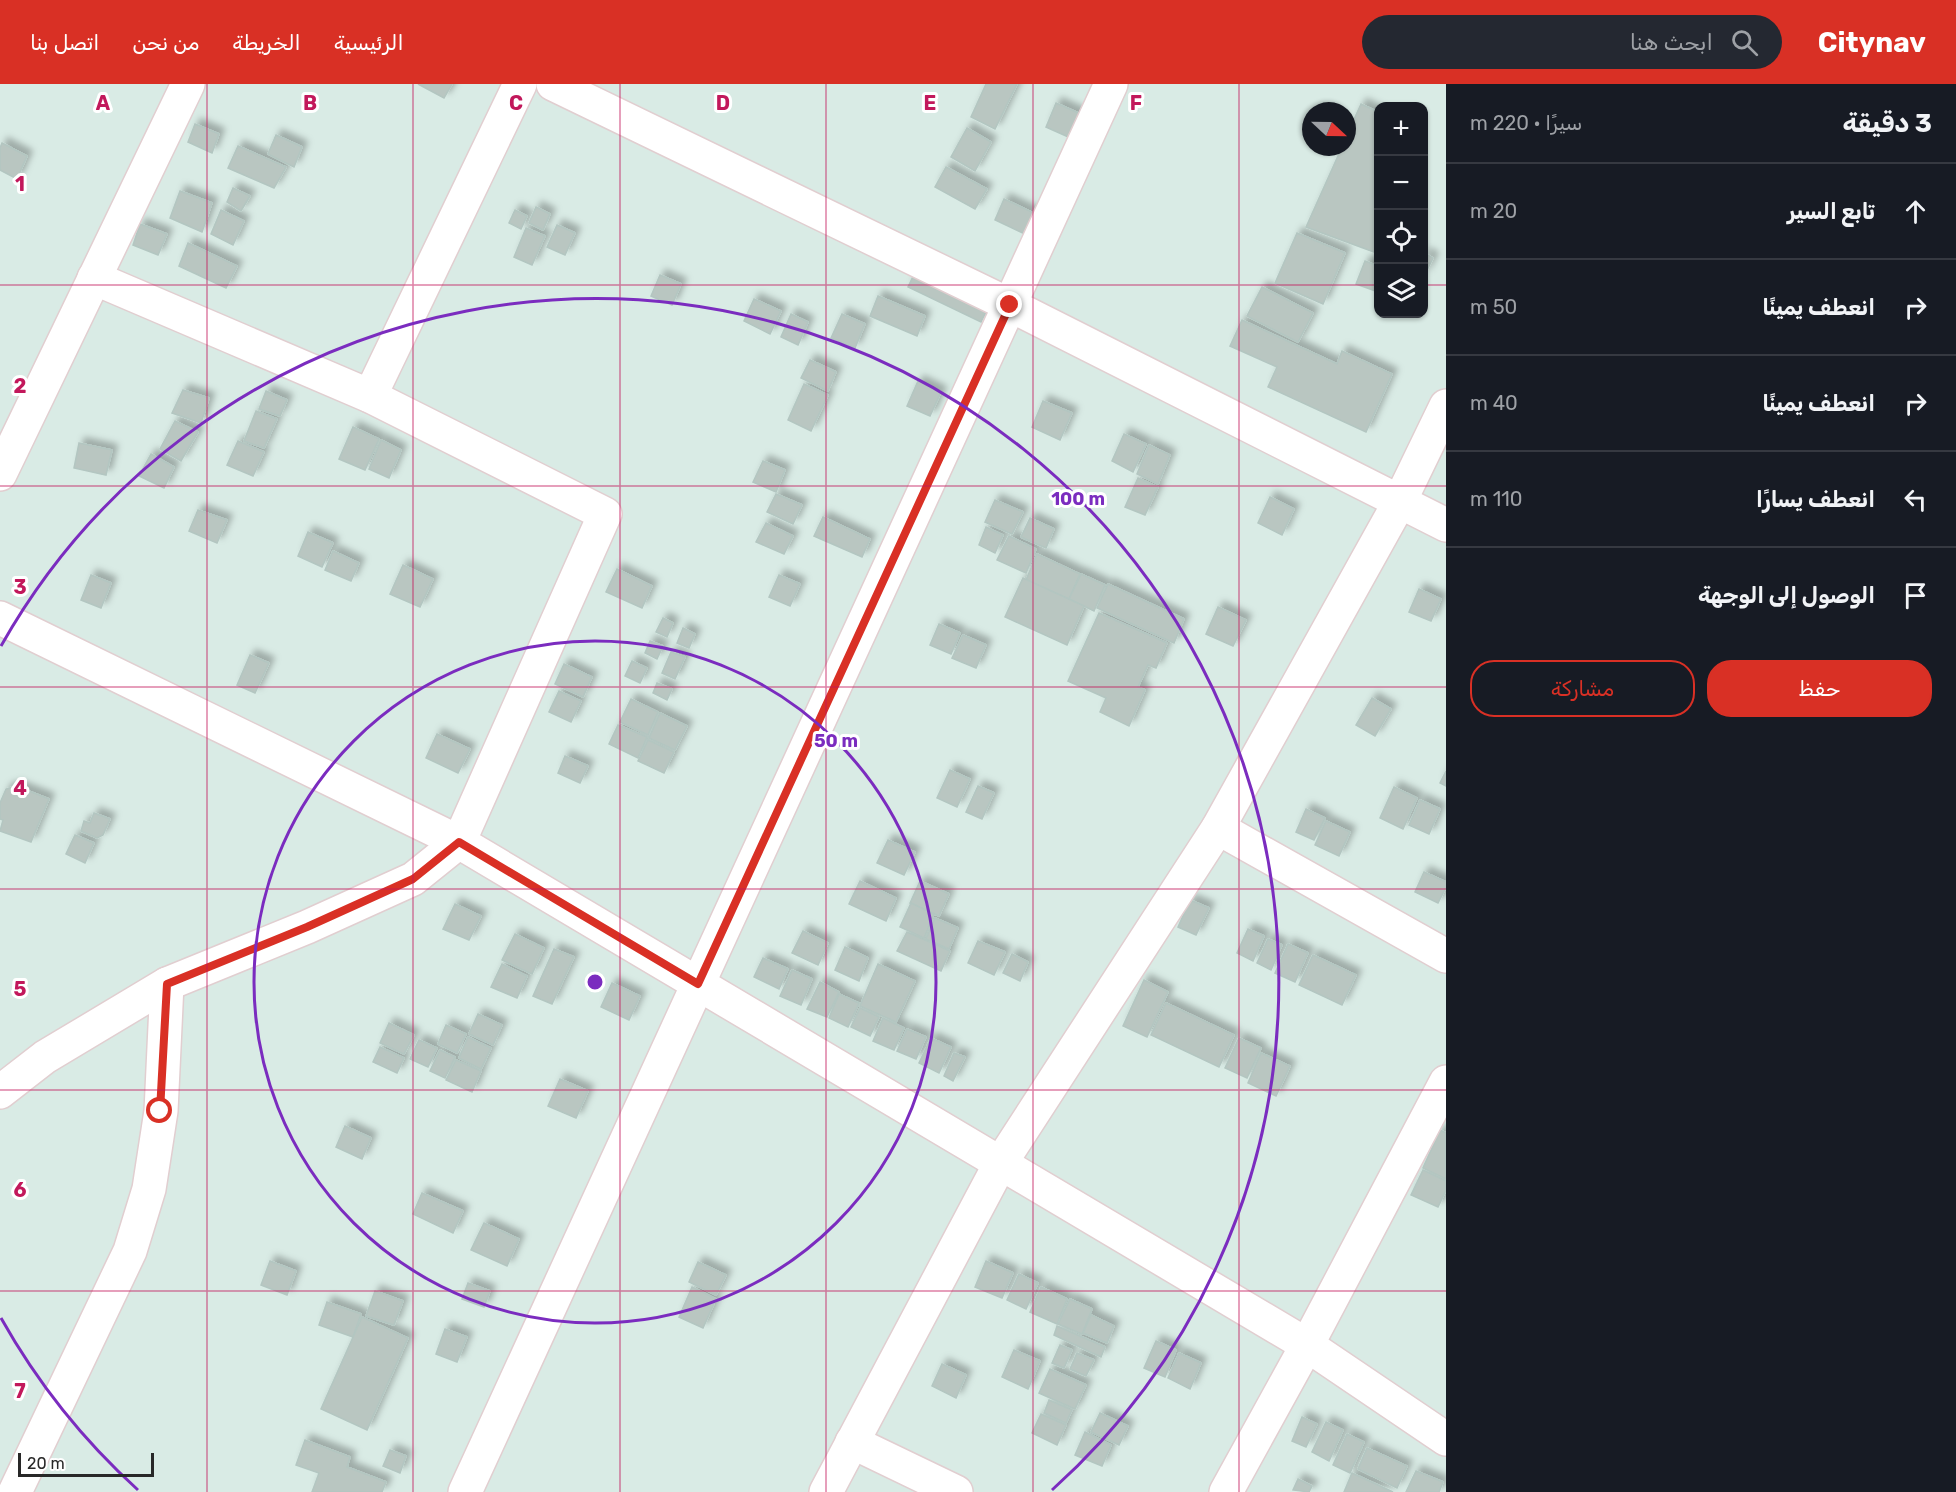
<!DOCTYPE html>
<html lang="ar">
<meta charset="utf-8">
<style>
body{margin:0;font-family:Rubik,Vazirmatn,sans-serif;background:#242831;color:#f1f3f6;direction:rtl}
.controls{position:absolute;right:18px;top:18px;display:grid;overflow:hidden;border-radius:12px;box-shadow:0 2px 4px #0004}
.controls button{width:54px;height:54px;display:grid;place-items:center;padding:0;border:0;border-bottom:2px solid #363941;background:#171b24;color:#f1f3f6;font:30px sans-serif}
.compass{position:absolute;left:1302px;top:18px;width:54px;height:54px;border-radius:50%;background:#171b24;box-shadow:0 2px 4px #0004;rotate:112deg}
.scale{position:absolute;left:18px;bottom:15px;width:136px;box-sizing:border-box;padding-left:6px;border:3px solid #282828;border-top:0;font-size:16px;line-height:21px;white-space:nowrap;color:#282828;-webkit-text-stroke:4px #fff;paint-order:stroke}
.stop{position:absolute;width:18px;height:18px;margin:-14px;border:4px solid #d93025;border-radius:50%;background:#fff}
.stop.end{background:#d93025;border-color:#fff;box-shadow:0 2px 6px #0008}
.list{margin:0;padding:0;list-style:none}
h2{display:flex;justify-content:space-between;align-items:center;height:78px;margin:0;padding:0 24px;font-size:26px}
h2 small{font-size:20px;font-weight:400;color:#9ea1a6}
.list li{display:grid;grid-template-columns:39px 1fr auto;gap:18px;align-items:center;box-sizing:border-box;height:96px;padding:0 24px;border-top:2px solid #363941}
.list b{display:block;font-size:22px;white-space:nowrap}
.list em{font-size:20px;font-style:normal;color:#9ea1a6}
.actions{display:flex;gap:12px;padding:18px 24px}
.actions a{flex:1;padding:14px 0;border:2px solid #d93025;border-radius:24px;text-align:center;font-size:21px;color:#d93025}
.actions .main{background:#d93025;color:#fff}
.icon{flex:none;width:33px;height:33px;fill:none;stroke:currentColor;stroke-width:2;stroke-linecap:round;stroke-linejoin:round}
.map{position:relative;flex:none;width:1446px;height:1408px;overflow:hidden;direction:ltr}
header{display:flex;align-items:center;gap:36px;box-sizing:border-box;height:84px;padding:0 30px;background:#d93025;color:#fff}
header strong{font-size:28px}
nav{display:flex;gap:33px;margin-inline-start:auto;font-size:21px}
.search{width:420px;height:54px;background:#242831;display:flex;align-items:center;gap:15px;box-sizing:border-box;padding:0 21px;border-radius:33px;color:#9ea1a6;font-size:22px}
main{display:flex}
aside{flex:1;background:#171b24}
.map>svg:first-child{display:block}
.building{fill:#b9c6c1;stroke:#b3c6c1;stroke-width:1.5;filter:url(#shadow)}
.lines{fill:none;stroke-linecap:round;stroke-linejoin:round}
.minor-casing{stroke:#e1ced0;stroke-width:36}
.minor{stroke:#fff;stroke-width:33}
.route{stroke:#d93025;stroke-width:8}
.grid{fill:none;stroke:#c2185b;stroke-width:1.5;stroke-opacity:0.55}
.ring{fill:none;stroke:#7b2cbf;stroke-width:3}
.grid-label{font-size:20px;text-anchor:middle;font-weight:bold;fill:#c2185b;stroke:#fff;stroke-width:6;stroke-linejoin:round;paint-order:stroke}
.centre{fill:#7b2cbf;stroke:#fff;stroke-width:3}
.ring-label{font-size:18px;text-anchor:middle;font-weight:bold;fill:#7b2cbf;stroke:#fff;stroke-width:6;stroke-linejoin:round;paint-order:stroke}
</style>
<header>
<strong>Citynav</strong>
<div class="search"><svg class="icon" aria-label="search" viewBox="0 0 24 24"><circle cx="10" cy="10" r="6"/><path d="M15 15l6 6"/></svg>ابحث هنا</div>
<nav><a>الرئيسية</a><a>الخريطة</a><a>من نحن</a><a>اتصل بنا</a></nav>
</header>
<main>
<aside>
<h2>3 دقيقة<small>سيرًا · 220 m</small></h2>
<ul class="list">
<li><svg class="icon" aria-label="ahead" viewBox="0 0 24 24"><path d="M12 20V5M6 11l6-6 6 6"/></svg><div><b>تابع السير</b></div><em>20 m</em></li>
<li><svg class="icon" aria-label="right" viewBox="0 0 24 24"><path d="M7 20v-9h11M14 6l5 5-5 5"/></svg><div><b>انعطف يمينًا</b></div><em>50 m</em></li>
<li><svg class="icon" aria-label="right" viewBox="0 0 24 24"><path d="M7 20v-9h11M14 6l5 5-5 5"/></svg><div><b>انعطف يمينًا</b></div><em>40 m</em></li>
<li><svg class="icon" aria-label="left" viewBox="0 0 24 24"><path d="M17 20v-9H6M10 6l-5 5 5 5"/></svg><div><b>انعطف يسارًا</b></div><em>110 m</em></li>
<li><svg class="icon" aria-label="arrive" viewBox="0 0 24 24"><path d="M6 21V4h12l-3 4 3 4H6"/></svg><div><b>الوصول إلى الوجهة</b></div></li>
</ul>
<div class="actions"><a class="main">حفظ</a><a>مشاركة</a></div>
</aside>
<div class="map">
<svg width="1446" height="1408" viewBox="0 0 1446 1408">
<defs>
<filter id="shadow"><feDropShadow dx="5.5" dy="-5.5" stdDeviation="3" flood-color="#0004"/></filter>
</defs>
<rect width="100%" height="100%" fill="#d9ebe5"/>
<g class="building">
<polygon points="418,0 452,0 444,14"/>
<polygon points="986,0 1017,0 995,45 971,33"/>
<polygon points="1056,19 1085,32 1075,56 1046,43"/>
<polygon points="1361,20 1378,28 1378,160 1374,168 1306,143 1342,63 1347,63 1347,51"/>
<polygon points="195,40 219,50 212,69 188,58"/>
<polygon points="967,44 991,58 975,87 951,73"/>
<polygon points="276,51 302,63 294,83 268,70"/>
<polygon points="2,59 27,72 17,95 0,86 0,64"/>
<polygon points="238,62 286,83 274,104 228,84"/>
<polygon points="946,83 987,105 975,125 935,103"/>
<polygon points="233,104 250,112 241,127 227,118"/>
<polygon points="180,107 212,119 202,148 170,134"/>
<polygon points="1004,115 1036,130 1027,151 995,136"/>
<polygon points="536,123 550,130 543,146 529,139"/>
<polygon points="221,126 244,137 233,161 211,150"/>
<polygon points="515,126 527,132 521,145 509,139"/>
<polygon points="140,140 167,150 158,171 133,161"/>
<polygon points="557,141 575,149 565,171 547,163"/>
<polygon points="526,144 545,152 532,181 514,173"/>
<polygon points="1297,149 1345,169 1323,220 1275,199"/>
<polygon points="188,159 237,182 226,204 179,182"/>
<polygon points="1424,169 1433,174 1424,192"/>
<polygon points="921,176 994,211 981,238 908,203"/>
<polygon points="1365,177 1378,182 1378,208 1356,200"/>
<polygon points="660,191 681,200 672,221 651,212"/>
<polygon points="1262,203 1313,229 1298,258 1247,232"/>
<polygon points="878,212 925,232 917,252 870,232"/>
<polygon points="754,215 781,227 770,250 744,237"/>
<polygon points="791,230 808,238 798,261 781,253"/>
<polygon points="842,230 865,240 855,264 831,254"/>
<polygon points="1242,236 1337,280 1342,267 1392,290 1366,348 1268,303 1277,283 1230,262"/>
<polygon points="810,276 836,288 828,307 801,294"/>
<polygon points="918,297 941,308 930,332 907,322"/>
<polygon points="804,300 828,311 811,347 788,336"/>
<polygon points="183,306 209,314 201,339 172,329"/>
<polygon points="266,307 287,316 280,332 259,325"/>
<polygon points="1043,317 1072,329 1060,356 1032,343"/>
<polygon points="256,327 277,335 264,364 244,357"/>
<polygon points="175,337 198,348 181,377 160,365"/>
<polygon points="353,343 379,355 365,386 339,375"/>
<polygon points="1124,350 1146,360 1133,388 1112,377"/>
<polygon points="381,356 401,366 389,394 369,385"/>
<polygon points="238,357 264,368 253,392 227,381"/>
<polygon points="79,359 112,366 106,391 74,384"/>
<polygon points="1149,361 1170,371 1158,400 1137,390"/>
<polygon points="151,370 174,383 164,404 139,392"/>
<polygon points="763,377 785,386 776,408 753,398"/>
<polygon points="1138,394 1158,403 1145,431 1125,423"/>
<polygon points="776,410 802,421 793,440 767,428"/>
<polygon points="1270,413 1294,425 1282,451 1258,439"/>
<polygon points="995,416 1023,428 1012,450 985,438"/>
<polygon points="198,426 227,436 217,459 189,447"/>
<polygon points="823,433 870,455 862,473 814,452"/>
<polygon points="1030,434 1054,445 1046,464 1021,453"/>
<polygon points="766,439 793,452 784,470 756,458"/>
<polygon points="986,443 1003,451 995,469 979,461"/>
<polygon points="308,448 333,459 322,483 298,472"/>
<polygon points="1009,452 1036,465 1026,489 997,476"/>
<polygon points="333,467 359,479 351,497 325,486"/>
<polygon points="1037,470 1080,490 1069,515 1026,496"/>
<polygon points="403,481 433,495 420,523 390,510"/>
<polygon points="617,485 652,502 642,524 606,508"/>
<polygon points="1081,490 1105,501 1094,527 1069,515"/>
<polygon points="91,491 111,499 101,524 81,516"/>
<polygon points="779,491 800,500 790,522 769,513"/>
<polygon points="1023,494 1084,522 1067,561 1005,533"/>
<polygon points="1108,500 1184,535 1174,559 1097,524"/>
<polygon points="1419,505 1441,515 1431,537 1409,528"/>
<polygon points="1218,523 1246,536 1233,562 1206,550"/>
<polygon points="1099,529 1167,559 1156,584 1148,581 1138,603 1145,606 1129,642 1100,628 1106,614 1068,597"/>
<polygon points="663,534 673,539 667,553 656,548"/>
<polygon points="939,540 960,549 951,570 930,561"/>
<polygon points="683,544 695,550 689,564 677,559"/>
<polygon points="963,551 986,561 976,584 952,574"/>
<polygon points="650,557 663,562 657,575 645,569"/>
<polygon points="671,568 685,573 675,595 662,589"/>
<polygon points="250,571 269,579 255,609 237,601"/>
<polygon points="632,577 647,584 640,599 625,592"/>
<polygon points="564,580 592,593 583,613 555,600"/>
<polygon points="657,599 672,605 667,616 653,609"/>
<polygon points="559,607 581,617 571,638 549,628"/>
<polygon points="1372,614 1391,625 1375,652 1356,641"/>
<polygon points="631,615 658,628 648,651 620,638"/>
<polygon points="660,629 687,642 675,666 649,654"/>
<polygon points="618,641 647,653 638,674 609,660"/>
<polygon points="437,650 470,665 458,689 426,674"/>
<polygon points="648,656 674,668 664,689 638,677"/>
<polygon points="565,672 588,682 580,699 558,689"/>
<polygon points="950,686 970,695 957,723 937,714"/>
<polygon points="1446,687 1446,702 1440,699"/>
<polygon points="16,702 49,715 31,758 0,747 3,736 0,735 0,719 6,705"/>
<polygon points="978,702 994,709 982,735 966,728"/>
<polygon points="1394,703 1417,714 1403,745 1380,734"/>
<polygon points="1420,716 1440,725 1429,750 1409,741"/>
<polygon points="1306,725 1325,734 1314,756 1296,748"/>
<polygon points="94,729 110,735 103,751 97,754 81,747 84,737 90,739"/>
<polygon points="1326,737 1350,748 1339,772 1315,761"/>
<polygon points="75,751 94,759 85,779 66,770"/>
<polygon points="888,756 915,768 904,791 877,779"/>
<polygon points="1424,788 1446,798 1446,803 1438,819 1415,808"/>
<polygon points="860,797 896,814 886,837 849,820"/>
<polygon points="920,797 949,810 939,832 910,819"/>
<polygon points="1190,816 1209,824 1196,851 1178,843"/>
<polygon points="911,819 934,830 924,854 900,843"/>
<polygon points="455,820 481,832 469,856 443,845"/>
<polygon points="935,834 958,844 949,865 926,855"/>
<polygon points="1248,845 1264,852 1253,877 1237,869"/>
<polygon points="803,847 828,859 818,881 792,869"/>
<polygon points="907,848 950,867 941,887 897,867"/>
<polygon points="515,850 544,864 532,890 502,876"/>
<polygon points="1268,855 1282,861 1271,886 1257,879"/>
<polygon points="978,857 1005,868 994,891 968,879"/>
<polygon points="1288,860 1308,869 1295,898 1275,889"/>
<polygon points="845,863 868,874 859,897 835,886"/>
<polygon points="554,865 574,873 552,920 533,912"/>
<polygon points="1012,870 1028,878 1020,897 1003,889"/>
<polygon points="1313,871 1356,891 1342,921 1299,901"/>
<polygon points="763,874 788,885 779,905 754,893"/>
<polygon points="502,880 527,892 517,914 491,903"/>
<polygon points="878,880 915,897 896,938 860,922"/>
<polygon points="792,886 812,895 801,921 780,912"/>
<polygon points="1144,896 1168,908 1147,953 1123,942"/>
<polygon points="820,898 839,908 827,933 807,925"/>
<polygon points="612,899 640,912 629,936 601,923"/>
<polygon points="839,910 859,919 848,943 829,934"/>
<polygon points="1166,919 1234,951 1219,983 1151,951"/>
<polygon points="860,924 879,933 870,952 851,943"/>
<polygon points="478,930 502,941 493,961 469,950"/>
<polygon points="883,934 904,944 894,966 873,957"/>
<polygon points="389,939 414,951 404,970 380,959"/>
<polygon points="446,941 466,950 457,969 438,960"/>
<polygon points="907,945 926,953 916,975 897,967"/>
<polygon points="468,953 491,964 481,985 459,974"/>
<polygon points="931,954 951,963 939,989 919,979"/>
<polygon points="1239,954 1261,964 1247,994 1225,984"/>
<polygon points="419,956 437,964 428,983 410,975"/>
<polygon points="380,963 404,974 397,989 373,978"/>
<polygon points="440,966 455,973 445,994 430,987"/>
<polygon points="954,969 965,973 953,997 944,992"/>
<polygon points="1261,969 1290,982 1276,1012 1248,999"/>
<polygon points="456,976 481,987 472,1008 446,996"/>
<polygon points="560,995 588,1007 576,1034 548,1022"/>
<polygon points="345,1042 371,1054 362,1075 336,1063"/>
<polygon points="1440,1046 1446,1049 1446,1095 1423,1084"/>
<polygon points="1423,1086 1446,1097 1446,1106 1438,1123 1411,1111"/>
<polygon points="422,1109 463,1127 453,1149 413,1130"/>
<polygon points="484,1139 519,1155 507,1182 471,1166"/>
<polygon points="270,1177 296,1187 287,1211 261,1201"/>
<polygon points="986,1177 1013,1189 1002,1214 975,1203"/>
<polygon points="698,1178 726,1191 716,1211 689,1198"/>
<polygon points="1019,1190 1038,1199 1026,1225 1007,1216"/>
<polygon points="468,1199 490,1207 484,1223 462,1215"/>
<polygon points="692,1203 716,1215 703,1244 679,1233"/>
<polygon points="1041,1203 1067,1215 1057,1240 1030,1228"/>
<polygon points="375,1207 403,1217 394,1241 366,1232"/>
<polygon points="1070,1215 1092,1225 1082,1250 1058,1240"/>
<polygon points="327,1218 361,1230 353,1253 319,1241"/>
<polygon points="1091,1231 1114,1242 1107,1259 1083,1249"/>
<polygon points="362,1233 408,1254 367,1346 321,1325"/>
<polygon points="1057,1242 1105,1263 1101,1273 1054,1251"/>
<polygon points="445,1245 467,1253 457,1278 436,1270"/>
<polygon points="1156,1257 1176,1266 1165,1293 1144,1284"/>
<polygon points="1060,1261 1072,1266 1064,1284 1052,1279"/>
<polygon points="1014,1266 1040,1277 1028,1305 1002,1293"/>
<polygon points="1077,1269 1094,1276 1086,1292 1070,1285"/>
<polygon points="1179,1269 1201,1279 1190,1305 1168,1294"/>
<polygon points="942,1280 966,1291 956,1314 932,1302"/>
<polygon points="1050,1285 1086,1301 1075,1325 1039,1309"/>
<polygon points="1049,1316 1072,1326 1066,1339 1044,1329"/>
<polygon points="1100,1329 1128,1342 1119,1361 1091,1348"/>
<polygon points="1041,1330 1066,1341 1057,1361 1032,1349"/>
<polygon points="1302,1333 1317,1340 1306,1363 1292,1357"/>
<polygon points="1326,1338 1343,1346 1329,1377 1312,1368"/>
<polygon points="1085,1348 1111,1361 1102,1382 1075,1371"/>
<polygon points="1347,1350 1364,1358 1350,1389 1333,1381"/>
<polygon points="305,1356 350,1373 347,1383 386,1398 382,1408 312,1408 319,1389 296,1381"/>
<polygon points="1367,1364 1407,1382 1397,1404 1358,1385"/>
<polygon points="390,1366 406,1372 400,1389 383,1382"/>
<polygon points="1416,1387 1443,1398 1439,1408 1406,1408"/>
<polygon points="1352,1389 1393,1408 1344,1408"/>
<polygon points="1298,1395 1312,1402 1309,1408 1293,1406"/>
</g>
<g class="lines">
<defs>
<g id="minor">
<polyline points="553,0 1010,221 1446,441"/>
<polyline points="370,312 520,0"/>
<polyline points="0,390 188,0"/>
<polyline points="0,534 459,758 1307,1261 1446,1355"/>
<polyline points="1218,744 1446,872"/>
<polyline points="0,1008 45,973 167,900 307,843 413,795 459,758 605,430 370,312 94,194"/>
<polyline points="852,1358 956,1408"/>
<polyline points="15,1408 130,1167 149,1105 161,1027 167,900"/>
<polyline points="465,1408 1111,0"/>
<polyline points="826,1408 1000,1080 1218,744 1399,419 1446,322"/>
<polyline points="1226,1408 1307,1261 1446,998"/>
</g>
</defs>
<use href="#minor" class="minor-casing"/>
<use href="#minor" class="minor"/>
</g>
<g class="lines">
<polyline class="route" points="160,1027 167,900 307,843 413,795 459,758 698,900 1010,221"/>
</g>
<path class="grid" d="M207 0V1408M413 0V1408M620 0V1408M826 0V1408M1033 0V1408M1239 0V1408M0 201H1378M1424 201H1446M0 402H1446M0 603H1446M0 805H1446M0 1006H1446M0 1207H1446"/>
<g class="ring">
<circle cx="595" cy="898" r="341"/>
<path d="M138 1406A683 683 0 0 1 1 1234M1 562A683 683 0 1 1 1052 1406"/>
</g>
<g class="grid-label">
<text x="103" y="26">A</text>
<text x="310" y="26">B</text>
<text x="516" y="26">C</text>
<text x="723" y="26">D</text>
<text x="930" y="26">E</text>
<text x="1136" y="26">F</text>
<text x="20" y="107">1</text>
<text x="20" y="309">2</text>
<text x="20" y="510">3</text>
<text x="20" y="711">4</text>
<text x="20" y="912">5</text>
<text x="20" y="1113">6</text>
<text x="20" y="1314">7</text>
</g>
<circle cx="595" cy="898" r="9" class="centre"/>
<g class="ring-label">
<text x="1078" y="421">100 m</text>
<text x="836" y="663">50 m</text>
</g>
</svg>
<div class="controls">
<button>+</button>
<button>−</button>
<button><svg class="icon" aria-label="locate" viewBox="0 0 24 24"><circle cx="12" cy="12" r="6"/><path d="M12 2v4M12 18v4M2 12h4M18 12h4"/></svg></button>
<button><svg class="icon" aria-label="layers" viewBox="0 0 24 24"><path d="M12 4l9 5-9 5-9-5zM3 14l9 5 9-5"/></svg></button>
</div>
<svg class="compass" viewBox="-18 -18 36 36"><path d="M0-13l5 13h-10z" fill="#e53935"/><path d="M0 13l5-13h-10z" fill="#9ea1a6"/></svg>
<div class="scale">20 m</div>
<div class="stop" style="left:160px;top:1027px"></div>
<div class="stop end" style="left:1010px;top:221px"></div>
</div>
</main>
